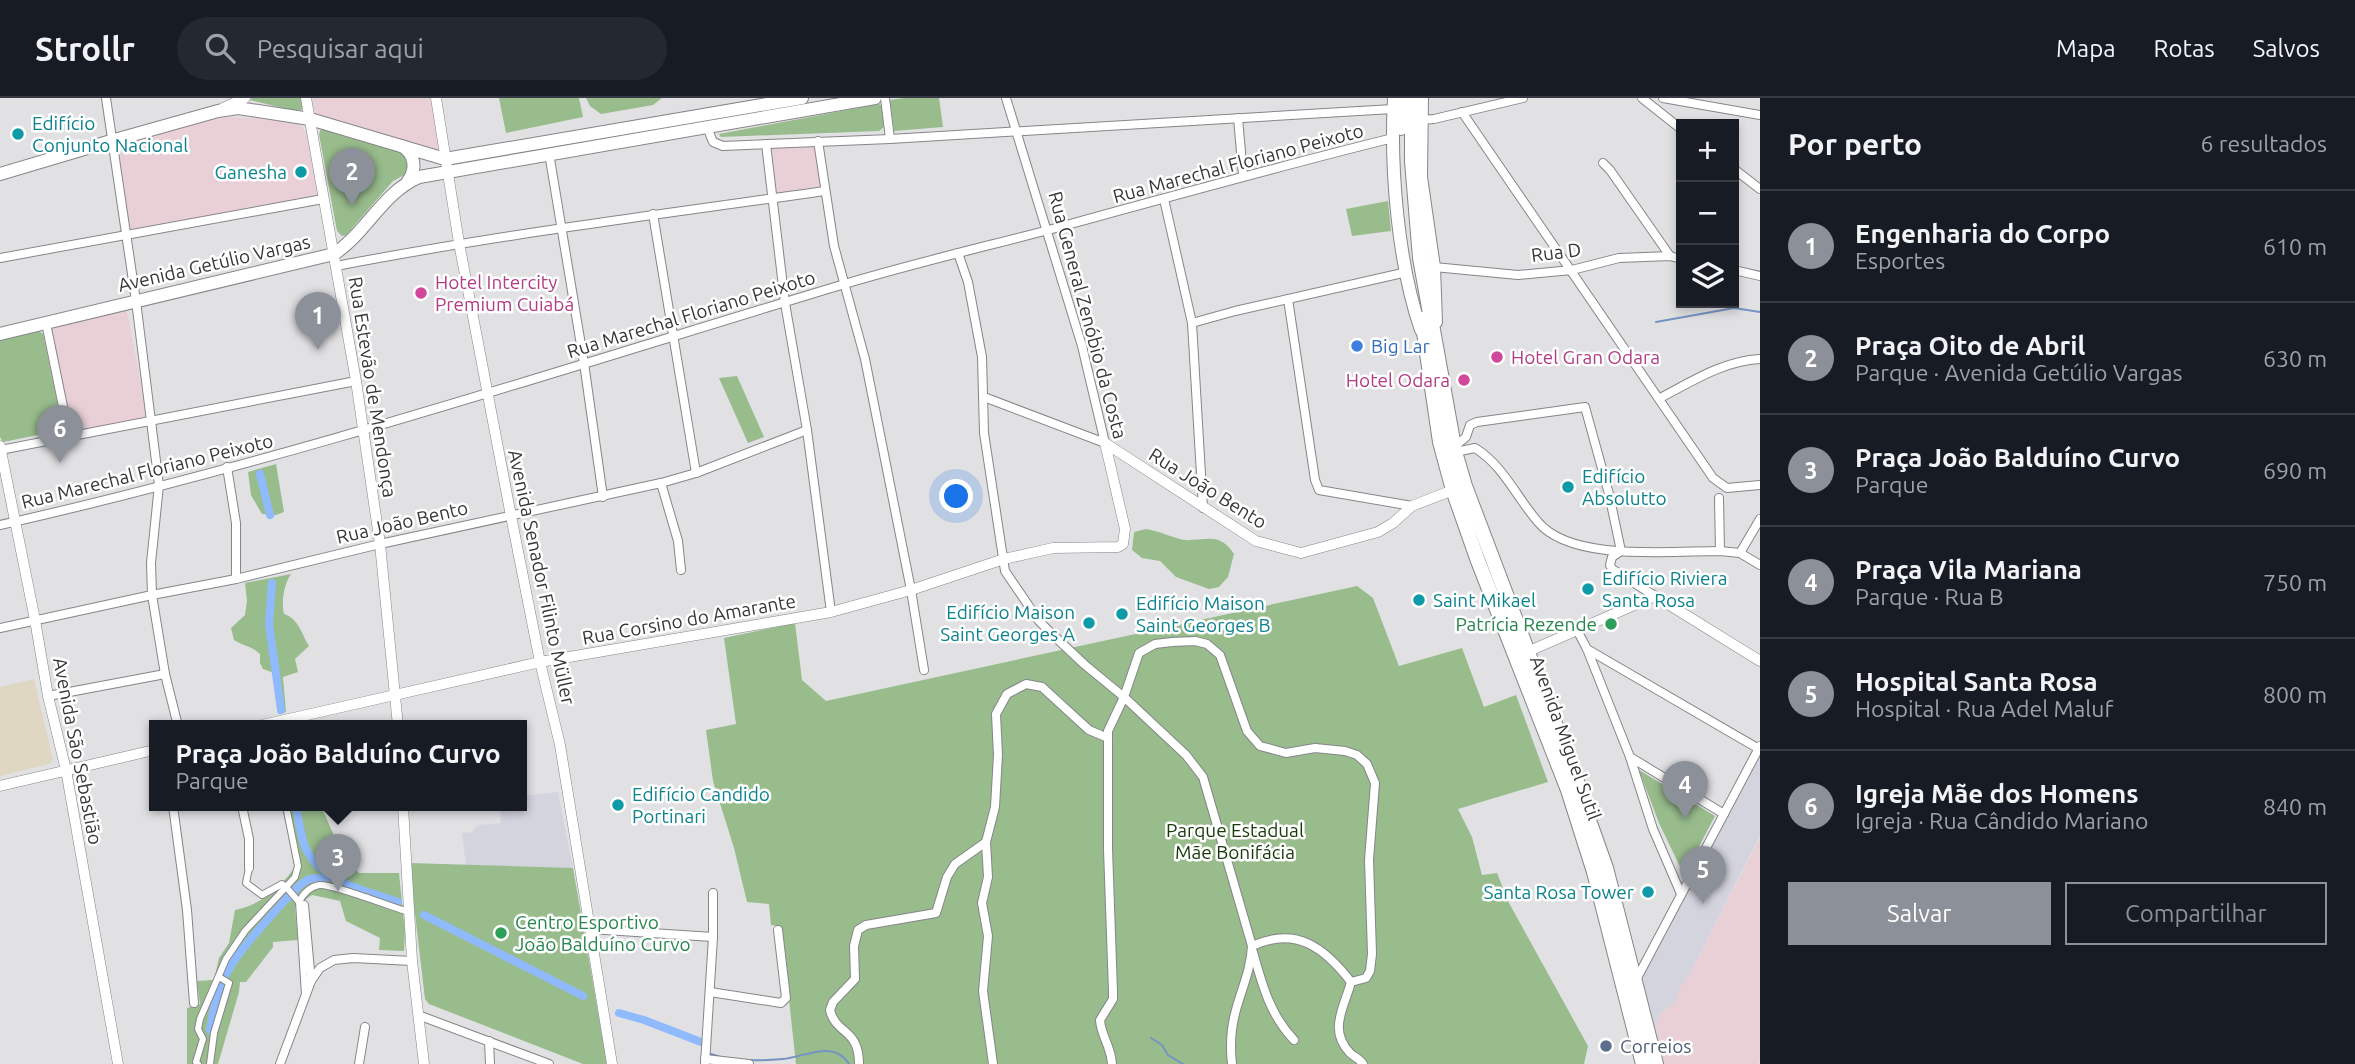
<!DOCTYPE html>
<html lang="pt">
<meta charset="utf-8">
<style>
body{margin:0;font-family:Ubuntu,sans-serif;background:#242831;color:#f1f3f6}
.controls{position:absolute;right:21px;top:21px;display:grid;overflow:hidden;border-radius:0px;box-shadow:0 4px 10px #0003}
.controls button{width:63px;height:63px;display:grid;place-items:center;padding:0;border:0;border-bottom:2px solid #363941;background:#171b24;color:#f1f3f6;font:35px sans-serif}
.you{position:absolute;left:957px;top:399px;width:24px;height:24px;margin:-18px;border:5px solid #fff;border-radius:50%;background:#1a73e8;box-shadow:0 0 0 10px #1a73e833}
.badge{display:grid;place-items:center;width:46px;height:46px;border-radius:50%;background:#8c9099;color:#fff;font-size:23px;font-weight:700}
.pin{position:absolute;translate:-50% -58px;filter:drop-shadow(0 2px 4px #0008)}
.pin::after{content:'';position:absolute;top:37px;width:24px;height:21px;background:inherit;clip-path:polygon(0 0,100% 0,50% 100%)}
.popup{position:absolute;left:149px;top:622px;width:378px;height:91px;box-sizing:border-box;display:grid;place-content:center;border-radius:0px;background:#171b24;filter:drop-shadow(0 2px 5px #0005);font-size:23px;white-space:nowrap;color:#9ea1a6}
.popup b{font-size:26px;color:#f1f3f6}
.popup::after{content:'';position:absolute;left:50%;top:100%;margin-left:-14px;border:14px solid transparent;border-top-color:#171b24}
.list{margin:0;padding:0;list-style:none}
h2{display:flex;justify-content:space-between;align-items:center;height:91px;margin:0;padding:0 28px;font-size:30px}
h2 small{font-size:23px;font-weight:400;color:#9ea1a6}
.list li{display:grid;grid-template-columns:46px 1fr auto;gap:21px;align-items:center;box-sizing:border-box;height:112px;padding:0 28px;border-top:2px solid #363941}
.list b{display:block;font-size:26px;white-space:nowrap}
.list p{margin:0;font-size:23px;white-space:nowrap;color:#9ea1a6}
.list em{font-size:23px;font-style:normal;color:#9ea1a6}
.actions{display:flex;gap:14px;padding:21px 28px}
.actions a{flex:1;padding:16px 0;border:2px solid #8c9099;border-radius:0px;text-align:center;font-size:24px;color:#8c9099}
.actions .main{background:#8c9099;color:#fff}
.icon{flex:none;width:38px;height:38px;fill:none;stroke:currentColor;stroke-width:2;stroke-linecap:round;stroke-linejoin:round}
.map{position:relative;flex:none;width:1760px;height:966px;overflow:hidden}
header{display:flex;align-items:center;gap:42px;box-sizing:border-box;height:98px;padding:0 35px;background:#171b24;border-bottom:2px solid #363941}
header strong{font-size:33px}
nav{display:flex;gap:38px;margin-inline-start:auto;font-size:24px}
.search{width:490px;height:63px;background:#242831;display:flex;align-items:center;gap:18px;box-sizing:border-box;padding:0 24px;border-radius:38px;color:#9ea1a6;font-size:26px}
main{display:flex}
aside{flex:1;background:#171b24}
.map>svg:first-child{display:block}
.commercial{fill:#e9d0d7}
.industrial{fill:#e0d7c2}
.built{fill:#d3d4de}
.green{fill:#98bc8c}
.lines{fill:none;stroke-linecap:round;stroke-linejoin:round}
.stream{stroke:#7593c3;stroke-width:2}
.canal{stroke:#90bafe;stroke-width:8}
.pedestrian-casing{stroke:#868689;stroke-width:8}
.minor-casing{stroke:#868689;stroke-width:10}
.tertiary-casing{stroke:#868689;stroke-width:11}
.primary-casing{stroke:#868689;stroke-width:14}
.trunk-casing{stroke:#868689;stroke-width:16}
.pedestrian{stroke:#fff;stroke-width:6}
.minor{stroke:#fff;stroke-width:8}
.tertiary{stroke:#fff;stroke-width:10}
.primary{stroke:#fff;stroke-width:12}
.trunk{stroke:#fff;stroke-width:14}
.culture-dot{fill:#0f9aa8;stroke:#fff;stroke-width:2.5}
.hotel-dot{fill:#d1479c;stroke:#fff;stroke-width:2.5}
.shop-dot{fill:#3f7fe0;stroke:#fff;stroke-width:2.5}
.leisure-dot{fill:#2e9e5b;stroke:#fff;stroke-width:2.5}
.service-dot{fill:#5c6f8a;stroke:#fff;stroke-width:2.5}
.labels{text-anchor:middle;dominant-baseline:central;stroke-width:5;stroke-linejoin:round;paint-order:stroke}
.culture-label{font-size:19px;fill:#0d838f;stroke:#fff;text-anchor:start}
.street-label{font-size:19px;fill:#373738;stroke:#fff}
.hotel-label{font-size:19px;fill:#b23c85;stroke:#fff;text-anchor:start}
.shop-label{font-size:19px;fill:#366cbe;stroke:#fff;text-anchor:start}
.leisure-label{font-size:19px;fill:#27864d;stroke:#fff;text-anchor:end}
.park-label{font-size:19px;fill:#17390a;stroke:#fff}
.service-label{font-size:19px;fill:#4e5e75;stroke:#fff;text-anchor:start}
</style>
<header>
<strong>Strollr</strong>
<div class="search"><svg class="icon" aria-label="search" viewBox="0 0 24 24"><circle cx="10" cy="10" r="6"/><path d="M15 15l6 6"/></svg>Pesquisar aqui</div>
<nav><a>Mapa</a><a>Rotas</a><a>Salvos</a></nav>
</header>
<main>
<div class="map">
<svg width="1760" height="966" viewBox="0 0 1760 966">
<rect width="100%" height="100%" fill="#e1e1e4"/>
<g class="commercial">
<polygon points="312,0 431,0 439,52 314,16"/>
<polygon points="227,19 273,21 300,27 309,38 322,100 127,135 118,48 195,25"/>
<polygon points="815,45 821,91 775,98 769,47"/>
<polygon points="127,213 148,322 70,337 49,228"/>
<polygon points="1760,740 1760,963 1758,966 1661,966 1652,931 1660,916 1675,904 1677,893 1691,873"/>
</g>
<polygon class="industrial" points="34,581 53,662 49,666 0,678 0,589"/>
<g class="built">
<polygon points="1760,659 1760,738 1691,873 1678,893 1678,897 1675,904 1660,916 1652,931 1640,883"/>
<polygon points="558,694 573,770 466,767 462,735 472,734 478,727 501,725 500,708 522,708 522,698"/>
</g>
<g class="green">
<polygon points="252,0 301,0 303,10 299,14 250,2"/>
<polygon points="499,0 579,0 583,19 506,35"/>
<polygon points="586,0 662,0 653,7 601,16 590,8"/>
<polygon points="904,0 939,0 943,29 894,33 890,2"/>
<polygon points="879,6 882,8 884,29 879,33 721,39 719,36"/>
<polygon points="321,30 404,54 409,63 406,76 393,83 346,137 342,138 337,133 319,36"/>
<polygon points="1388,103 1391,133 1352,138 1346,111"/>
<polygon points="39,233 43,236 63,332 3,344 0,339 0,242"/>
<polygon points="737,278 764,339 748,345 719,280"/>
<polygon points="276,366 284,414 276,417 262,416 251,397 248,374"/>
<path d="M1146 431C1160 433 1170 439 1184 442 1195 443 1208 439 1218 442 1226 445 1229 449 1234 456L1228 479 1219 489 1209 491 1176 479 1160 463 1142 460 1132 452 1134 434Z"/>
<path d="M291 476C284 486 281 504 284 516 299 521 301 535 309 548L295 561 298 574 283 579 286 614 278 616 274 575 263 571 260 565V556C252 548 243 548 234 542L231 530 245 517 247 503 245 485Z"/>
<polygon points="1357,488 1373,500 1399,568 1462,550 1484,609 1516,597 1548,684 1458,711 1472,739 1482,777 1497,775 1509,805 1588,948 1584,966 796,966 781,828 771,827 769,806 747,804 734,750 713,683 706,632 736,626 724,540 795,525 802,582 826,603"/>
<polygon points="1639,672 1715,718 1684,777 1659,725"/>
<path d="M282 708H321L342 756 359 775H399L405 834 404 853 379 852 380 840 346 823 340 803 312 797 295 809 298 842 273 844V849L246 884H240L239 894 218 966H187V910L200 906 197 883 214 882 219 860 229 845 235 812C262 806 279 791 295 769Z"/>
<polygon points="409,765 573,770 607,966 583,966 429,906 425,901"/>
</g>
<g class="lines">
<g class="stream">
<polyline points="1656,224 1734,210 1760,214"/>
<polyline points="1151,940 1162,947 1168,957 1183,966"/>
<path d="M711 956C732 964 761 963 783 961 805 959 834 941 849 966"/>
</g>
<g class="canal">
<polyline points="260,376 270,417"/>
<polyline points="272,485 269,526 281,612"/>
<path d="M296 708C299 722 300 738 306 751 322 785 366 792 398 804"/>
<polyline points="424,817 583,898"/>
<polyline points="619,915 644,922 701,944"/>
<path d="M210 932C213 915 216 896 224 880 236 854 279 808 300 787L309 781 331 779"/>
</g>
<defs>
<g id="pedestrian">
<polyline points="286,708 298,768 295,779 286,789 299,804"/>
<polyline points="249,770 246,785 262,797 282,786 286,789"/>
<path d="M305 897 299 804C303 796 309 789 319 787 331 785 394 810 409 814"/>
<polyline points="198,966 196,964 203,941 198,931 200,921 226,861 245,833 286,789"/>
<polyline points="210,966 214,935 229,885 219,879"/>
</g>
<g id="minor">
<polyline points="106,0 136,203 159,387 151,465 152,497 165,576 178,628"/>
<polyline points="885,0 890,41"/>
<polyline points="1006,0 1082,248 1105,345"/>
<polyline points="1642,0 1681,31"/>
<polyline points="1663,0 1760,17"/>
<polyline points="1462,14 1713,380 1727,390 1760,387"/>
<polyline points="1238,20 1243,77"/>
<polyline points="1421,22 1434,21 1523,0"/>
<polyline points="707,29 713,44 723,48 890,41 1393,11"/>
<polyline points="818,43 834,148 865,261 911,492 924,572"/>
<polyline points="766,46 785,205 807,332 831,514"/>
<polyline points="549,55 584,265 603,399"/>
<polyline points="1603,65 1610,72 1670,158"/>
<polyline points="1734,71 1760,91"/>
<polyline points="1164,101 1192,225 1203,410"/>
<polyline points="653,116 696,375"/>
<path d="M958 155 968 184 982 259 984 335 1005 473 1039 523 1052 536 1085 567 1124 599 1186 657 1203 679 1252 848C1251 871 1242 890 1236 912 1231 929 1230 948 1232 966"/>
<polyline points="0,160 323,101"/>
<path d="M336 168C498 137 661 116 825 93"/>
<polyline points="1434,169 1518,177 1572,172 1619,160 1670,158 1681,161"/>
<polyline points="1734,172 1760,178"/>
<polyline points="1288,201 1315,382 1319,392 1412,408"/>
<polyline points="46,225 69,338"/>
<polyline points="1192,225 1235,213 1407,174"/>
<polyline points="984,299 1105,345"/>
<path d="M1660 300C1693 283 1723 263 1760 261"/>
<polyline points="1454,349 1466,339 1470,327 1477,324 1585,309 1609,396 1621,453"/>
<polyline points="0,352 356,283"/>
<path d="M1455 354 1475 350C1503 367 1517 400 1538 424 1571 464 1671 453 1720 453L1740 455 1760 467"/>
<polyline points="227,369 236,425 236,481"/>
<polyline points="661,385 678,443 681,472"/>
<polyline points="1719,400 1720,453"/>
<path d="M0 427C284 363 560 272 838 188 910 166 984 149 1056 130 1168 99 1280 68 1393 40"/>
<polyline points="1621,453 1612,459 1610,467 1612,471 1655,498"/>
<polyline points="1740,455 1760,421"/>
<polyline points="0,530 152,497 236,481 380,446 661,385 696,375 807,332"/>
<polyline points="1577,532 1587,551 1630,659 1653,731 1681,796"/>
<polyline points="1587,551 1759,651"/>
<polyline points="48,598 165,576"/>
<polyline points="1630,659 1724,716"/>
<polyline points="173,708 187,812 194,905"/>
<polyline points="242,708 249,741 249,770"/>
<polyline points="304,807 311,883"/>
<polyline points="590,831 713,839"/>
<path d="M1253 854C1262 886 1270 917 1294 942"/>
<polyline points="1636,882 1760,648"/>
<path d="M1351 884C1344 910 1328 932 1350 955 1354 959 1360 961 1363 966"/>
<polyline points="710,894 781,905 786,900 778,832"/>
<polyline points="418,917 549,966"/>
<polyline points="489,943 490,966"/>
<polyline points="705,961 749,966"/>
<polyline points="280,966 311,883 320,870 334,862 353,860 412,863"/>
<polyline points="359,966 365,929"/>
<polyline points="705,966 713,839 713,795"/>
<path d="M859 966C859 930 836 937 830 912L833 904 855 881 854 848 858 832 866 827 936 815 947 779 955 766 986 744"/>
<polyline points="993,966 983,893 988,838 982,805 988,779 986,744 995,709 998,657 996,616 1007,596 1026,586 1042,589 1089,632 1108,640"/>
<path d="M1112 966C1111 948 1101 938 1100 922L1113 901V894L1108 751V633L1124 599 1139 555 1155 546 1172 544 1195 543 1207 546 1220 557 1247 633 1260 648 1286 655 1315 650 1345 653 1357 657 1367 666 1375 685 1369 762 1372 856 1370 873 1366 880 1351 884C1324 849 1296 828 1252 848"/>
</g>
<g id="tertiary">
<polyline points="306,0 356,283 380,446 398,628"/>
<polyline points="436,0 459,145 511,418 540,564 560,647 612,966"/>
<polyline points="223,10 245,0"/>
<polyline points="1105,345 1256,443 1301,455 1378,434 1393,425 1412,408 1453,392"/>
<polyline points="0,348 35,522 48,598 66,672 118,966"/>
<polyline points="1527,554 1655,498 1760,563"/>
<polyline points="258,628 540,564 831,514 911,492 1004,461 1053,450 1118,449 1123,446 1125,431 1105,345"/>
<polyline points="0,688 154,652"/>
<polyline points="403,708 412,863 424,966"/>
</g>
<g id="primary">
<path d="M1394 0C1390 70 1398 166 1421 232"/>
<polyline points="1422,0 1421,79 1434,169 1436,224"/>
<path d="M402 48C415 56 417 71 408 83"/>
<polyline points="0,76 111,43 218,13 238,10 310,21 445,61 802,0"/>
<path d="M0 236 334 156C367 134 382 95 419 79L875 0"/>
</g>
<g id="trunk">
<polyline points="1412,0 1412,63 1420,160 1455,354 1465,388 1579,689 1590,725 1606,770 1656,966"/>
<polyline points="1401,30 1402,0"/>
<polyline points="1422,221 1440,344 1453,392 1478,463 1568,692 1594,774 1643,966"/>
</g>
</defs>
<use href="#pedestrian" class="pedestrian-casing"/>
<use href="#minor" class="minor-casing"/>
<use href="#tertiary" class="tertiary-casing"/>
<use href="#primary" class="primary-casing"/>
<use href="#trunk" class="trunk-casing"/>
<use href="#pedestrian" class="pedestrian"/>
<use href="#minor" class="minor"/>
<use href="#tertiary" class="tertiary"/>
<use href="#primary" class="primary"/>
<use href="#trunk" class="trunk"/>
</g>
<g class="culture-dot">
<circle cx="18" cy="36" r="7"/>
<circle cx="301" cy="74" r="7"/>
<circle cx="1568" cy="389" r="7"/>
<circle cx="1588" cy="491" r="7"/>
<circle cx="1419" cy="502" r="7"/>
<circle cx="1122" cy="516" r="7"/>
<circle cx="1089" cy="525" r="7"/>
<circle cx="618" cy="707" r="7"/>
<circle cx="1648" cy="794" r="7"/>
</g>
<g class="hotel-dot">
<circle cx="421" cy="195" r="7"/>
<circle cx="1497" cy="259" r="7"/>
<circle cx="1464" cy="282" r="7"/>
</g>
<circle class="shop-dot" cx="1357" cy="248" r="7"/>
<g class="leisure-dot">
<circle cx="1611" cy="526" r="7"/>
<circle cx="501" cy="835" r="7"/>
</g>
<circle class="service-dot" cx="1606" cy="948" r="7"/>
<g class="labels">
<g class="culture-label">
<text x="32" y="25">Edifício<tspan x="32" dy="22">Conjunto Nacional</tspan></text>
<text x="287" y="74" text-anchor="end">Ganesha</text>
<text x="1582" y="378">Edifício<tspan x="1582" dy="22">Absolutto</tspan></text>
<text x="1602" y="480">Edifício Riviera<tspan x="1602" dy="22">Santa Rosa</tspan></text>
<text x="1433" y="502">Saint Mikael</text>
<text x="1136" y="505">Edifício Maison<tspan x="1136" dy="22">Saint Georges B</tspan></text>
<text x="1075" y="514" text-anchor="end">Edifício Maison<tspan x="1075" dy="22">Saint Georges A</tspan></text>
<text x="632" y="696">Edifício Candido<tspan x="632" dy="22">Portinari</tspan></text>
<text x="1634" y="794" text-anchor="end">Santa Rosa Tower</text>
</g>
<g class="street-label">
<text transform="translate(1238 65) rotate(-15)">Rua Marechal Floriano Peixoto</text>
<text transform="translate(1556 154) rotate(-7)">Rua D</text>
<text transform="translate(214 165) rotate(-13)">Avenida Getúlio Vargas</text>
<text transform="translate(691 216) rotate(-17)">Rua Marechal Floriano Peixoto</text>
<text transform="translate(1088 217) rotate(75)">Rua General Zenóbio da Costa</text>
<text transform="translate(373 289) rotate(81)">Rua Estevão de Mendonça</text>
<text transform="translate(147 373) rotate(-14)">Rua Marechal Floriano Peixoto</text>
<text transform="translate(1208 390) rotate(32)">Rua João Bento</text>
<text transform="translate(402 424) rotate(-13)">Rua João Bento</text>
<text transform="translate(542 479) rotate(78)">Avenida Senador Filinto Müller</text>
<text transform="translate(689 521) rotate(-10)">Rua Corsino do Amarante</text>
<text transform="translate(1566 640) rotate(70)">Avenida Miguel Sutil</text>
<text transform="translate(78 653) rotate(79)">Avenida São Sebastião</text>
</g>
<g class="hotel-label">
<text x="435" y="184">Hotel Intercity<tspan x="435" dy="22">Premium Cuiabá</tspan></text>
<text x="1511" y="259">Hotel Gran Odara</text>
<text x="1450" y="282" text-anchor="end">Hotel Odara</text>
</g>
<g class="shop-label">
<text x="1371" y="248">Big Lar</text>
</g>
<g class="leisure-label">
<text x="1597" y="526">Patrícia Rezende</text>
<text x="515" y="824" text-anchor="start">Centro Esportivo<tspan x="515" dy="22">João Balduíno Curvo</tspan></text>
</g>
<g class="park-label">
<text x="1235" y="732">Parque Estadual<tspan x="1235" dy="22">Mãe Bonifácia</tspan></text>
</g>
<g class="service-label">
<text x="1620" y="948">Correios</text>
</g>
</g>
</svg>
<div class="controls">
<button>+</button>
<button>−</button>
<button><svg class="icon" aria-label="layers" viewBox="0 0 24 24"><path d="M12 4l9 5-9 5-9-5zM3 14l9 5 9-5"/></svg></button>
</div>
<div class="you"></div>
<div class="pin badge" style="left:318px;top:252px">1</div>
<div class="pin badge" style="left:352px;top:108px">2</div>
<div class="pin badge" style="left:338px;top:794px">3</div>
<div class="popup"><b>Praça João Balduíno Curvo</b>Parque</div>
<div class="pin badge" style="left:1685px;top:721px">4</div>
<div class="pin badge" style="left:1703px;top:806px">5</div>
<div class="pin badge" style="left:60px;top:365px">6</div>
</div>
<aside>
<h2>Por perto<small>6 resultados</small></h2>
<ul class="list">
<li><span class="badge">1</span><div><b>Engenharia do Corpo</b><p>Esportes</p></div><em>610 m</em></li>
<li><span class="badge">2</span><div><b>Praça Oito de Abril</b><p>Parque · Avenida Getúlio Vargas</p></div><em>630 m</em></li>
<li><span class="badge">3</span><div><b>Praça João Balduíno Curvo</b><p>Parque</p></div><em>690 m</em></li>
<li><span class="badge">4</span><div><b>Praça Vila Mariana</b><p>Parque · Rua B</p></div><em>750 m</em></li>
<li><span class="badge">5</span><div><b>Hospital Santa Rosa</b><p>Hospital · Rua Adel Maluf</p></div><em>800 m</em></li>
<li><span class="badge">6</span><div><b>Igreja Mãe dos Homens</b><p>Igreja · Rua Cândido Mariano</p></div><em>840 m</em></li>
</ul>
<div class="actions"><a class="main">Salvar</a><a>Compartilhar</a></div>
</aside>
</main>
